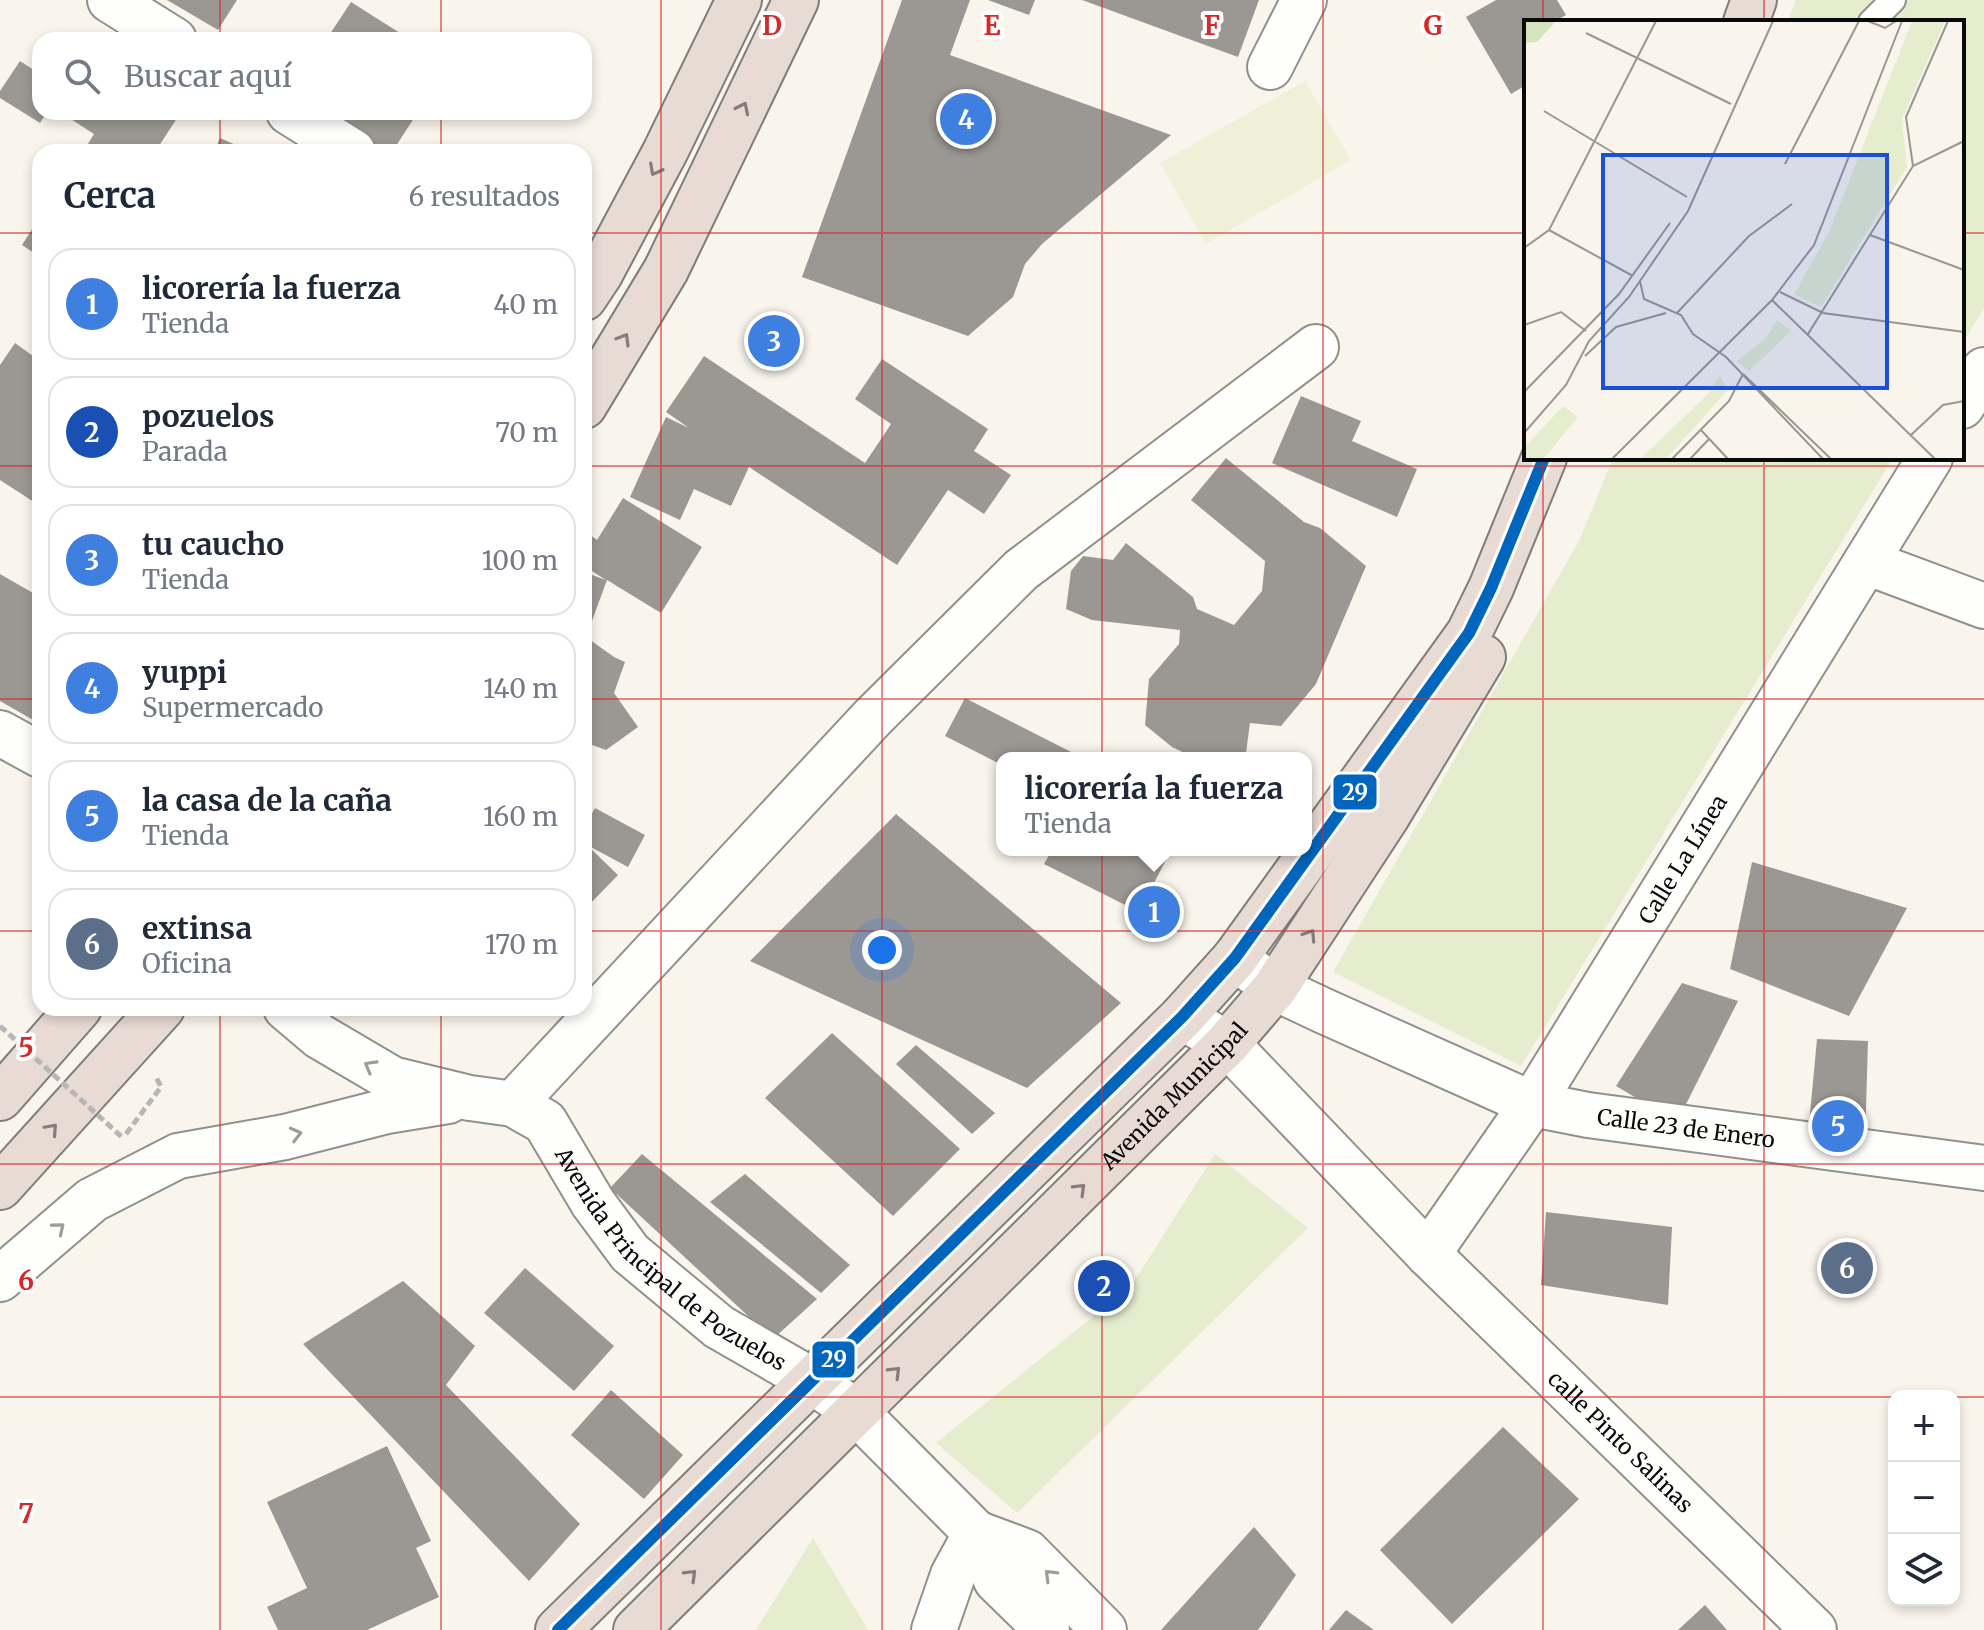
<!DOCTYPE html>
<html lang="es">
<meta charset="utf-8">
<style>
body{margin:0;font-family:Merriweather,serif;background:#f2f2f3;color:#1f2937}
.controls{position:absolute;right:24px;bottom:24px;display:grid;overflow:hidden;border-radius:16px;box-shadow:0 4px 12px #0003}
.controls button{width:72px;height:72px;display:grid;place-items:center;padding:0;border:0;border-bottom:2px solid #e0e1e3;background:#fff;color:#1f2937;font:40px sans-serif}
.you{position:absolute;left:882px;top:950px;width:28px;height:28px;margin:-20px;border:6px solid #fff;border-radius:50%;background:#1a73e8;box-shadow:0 0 0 12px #1a73e833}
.badge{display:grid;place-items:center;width:52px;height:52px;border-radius:50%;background:#2563eb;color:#fff;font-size:26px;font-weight:700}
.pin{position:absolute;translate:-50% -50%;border:4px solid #fff;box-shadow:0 2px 8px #0006}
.popup{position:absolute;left:996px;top:752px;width:316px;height:104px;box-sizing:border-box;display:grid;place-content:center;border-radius:16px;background:#fff;filter:drop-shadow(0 2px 6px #0005);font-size:26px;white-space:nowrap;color:#747a83}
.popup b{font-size:30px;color:#1f2937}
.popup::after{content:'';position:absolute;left:50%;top:100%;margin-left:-16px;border:16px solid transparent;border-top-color:#fff}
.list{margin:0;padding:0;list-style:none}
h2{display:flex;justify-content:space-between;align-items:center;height:104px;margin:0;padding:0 32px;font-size:34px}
h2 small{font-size:26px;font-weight:400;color:#747a83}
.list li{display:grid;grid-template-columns:52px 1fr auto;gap:24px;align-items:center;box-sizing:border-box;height:112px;margin:0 16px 16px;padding:0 16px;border:2px solid #e0e1e3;border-radius:24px}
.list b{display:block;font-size:30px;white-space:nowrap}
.list p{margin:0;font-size:26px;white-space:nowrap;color:#747a83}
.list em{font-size:26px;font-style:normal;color:#747a83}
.icon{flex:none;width:44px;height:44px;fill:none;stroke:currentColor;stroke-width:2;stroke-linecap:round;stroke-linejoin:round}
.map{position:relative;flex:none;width:1984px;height:1630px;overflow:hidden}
.search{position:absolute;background:#fff;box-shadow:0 4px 12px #0003;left:32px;top:32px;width:560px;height:88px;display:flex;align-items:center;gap:20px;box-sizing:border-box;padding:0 28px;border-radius:24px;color:#747a83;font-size:30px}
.panel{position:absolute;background:#fff;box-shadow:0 4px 12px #0003;left:32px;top:144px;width:560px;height:872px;border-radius:24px}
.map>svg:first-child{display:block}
.green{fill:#e5edce}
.pitch{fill:#eef1d8}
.building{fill:#9b9894}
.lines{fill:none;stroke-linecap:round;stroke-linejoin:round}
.lane-casing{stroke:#92908c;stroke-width:28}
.street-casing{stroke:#92908c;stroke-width:48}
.highway-casing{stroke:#7f7d7a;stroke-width:48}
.path{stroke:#b7b6b5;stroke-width:5;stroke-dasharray:8 4;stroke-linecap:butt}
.lane{stroke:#fefefc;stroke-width:24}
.street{stroke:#fefefc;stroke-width:44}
.highway{stroke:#e7dbd4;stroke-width:44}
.path-bridge{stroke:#b7b6b5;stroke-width:5;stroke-dasharray:8 4;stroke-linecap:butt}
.bus-1-casing{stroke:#fff;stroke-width:18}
.bus-1{stroke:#0065bd;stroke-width:12}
.oneway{stroke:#847d79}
.oneway2{stroke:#9c9c9b}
.grid{fill:none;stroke:#d62828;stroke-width:2;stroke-opacity:0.55}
.labels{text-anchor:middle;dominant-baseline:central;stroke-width:8;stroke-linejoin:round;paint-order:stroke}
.street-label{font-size:22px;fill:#0a0a0a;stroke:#fff}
.inset-road{fill:none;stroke:#999792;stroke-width:2}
.view{fill:#1d4ed8;fill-opacity:0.15;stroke:#1d4ed8;stroke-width:4}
.inset-edge{fill:none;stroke:#0a0a0a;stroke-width:4}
.grid-label{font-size:26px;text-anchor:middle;font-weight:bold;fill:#d62828;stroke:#fff;stroke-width:8;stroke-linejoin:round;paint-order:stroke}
.line-badge{stroke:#fff;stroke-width:3}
.badge-label{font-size:22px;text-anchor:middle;font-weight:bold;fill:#fff}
</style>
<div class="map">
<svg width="1984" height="1630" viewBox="0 0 1984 1630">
<rect width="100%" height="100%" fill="#f9f5ed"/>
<g class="green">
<polygon points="1796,0 1984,0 1984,308 1962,344 1962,22 1787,22"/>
<polygon points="1613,458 1893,458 1521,1066 1333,972 1579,541"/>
<polygon points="1215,1154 1308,1228 1017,1513 936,1443 1131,1286"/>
<polygon points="813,1538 868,1630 756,1630"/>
</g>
<polygon class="pitch" points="1305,81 1351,160 1206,244 1160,163"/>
<g class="building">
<polygon points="167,0 237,0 218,30"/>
<polygon points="902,0 970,0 950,55 1171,135 1042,244 1025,264 1013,297 968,336 802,277"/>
<polygon points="988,0 1035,0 1029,15"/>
<polygon points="1082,0 1259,0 1238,57"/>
<polygon points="1496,0 1557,0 1566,15 1554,22 1526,22 1526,85 1511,94 1466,17"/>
<polygon points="351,2 411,40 326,40"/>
<polygon points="20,61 40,74 40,112 47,112 40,123 0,98 0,91"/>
<polygon points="60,112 181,112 155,152 83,152 94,134"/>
<polygon points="319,112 418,112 392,152 382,152"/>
<polygon points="220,138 252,152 214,152"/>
<polygon points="40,217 40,257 22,245"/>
<polygon points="15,343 40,361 40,506 0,480 0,365"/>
<polygon points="704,356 865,463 891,424 855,399 882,359 988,429 974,451 1011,475 984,514 948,490 897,565 749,467 731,506 694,489 680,520 630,497 666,417 689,428 666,412"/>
<polygon points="1301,396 1361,421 1352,441 1417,469 1397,517 1272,463"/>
<polygon points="1226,458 1304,522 1320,528 1366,566 1316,684 1281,726 1250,723 1246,753 1242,758 1195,758 1172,747 1145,725 1149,679 1179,644 1180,630 1092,620 1066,609 1071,571 1083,556 1113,560 1126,543 1193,597 1197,609 1234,625 1262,591 1265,561 1191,500"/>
<polygon points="623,498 702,547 661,613 607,580 586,637 614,657 625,662 614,693 638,727 606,750 584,742 584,572 606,580 584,566 584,542 589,534 597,540"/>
<polygon points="0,574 40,597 40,724 0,701"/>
<polygon points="965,698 1083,758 1002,758 1002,765 945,736"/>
<polygon points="595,808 645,835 628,867 587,845 618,875 589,905 584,901 584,827"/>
<polygon points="896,814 1121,1003 1027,1088 750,961"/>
<polygon points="1052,850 1171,850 1139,912 1044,864"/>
<polygon points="1752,862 1907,908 1849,1016 1730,969"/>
<polygon points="1682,983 1738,1001 1677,1122 1616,1086"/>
<polygon points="832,1033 960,1149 893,1216 765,1098"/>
<polygon points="1817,1039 1868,1041 1865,1143 1808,1135"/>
<polygon points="916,1045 995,1113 972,1134 896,1064"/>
<polygon points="642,1154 817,1299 773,1339 610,1188"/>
<polygon points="745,1174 850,1265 821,1293 710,1202"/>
<polygon points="1546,1212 1672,1227 1668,1305 1541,1285"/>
<polygon points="525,1268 614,1346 574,1391 484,1313"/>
<polygon points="403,1281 475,1346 446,1385 580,1524 529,1581 303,1344"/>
<polygon points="611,1390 683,1455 644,1499 571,1435"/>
<polygon points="1503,1427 1579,1499 1452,1624 1380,1550"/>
<polygon points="387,1446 431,1541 416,1548 439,1597 367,1630 278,1630 267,1607 307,1588 267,1502"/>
<polygon points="1254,1527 1296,1575 1258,1630 1161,1630"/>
<polygon points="1705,1605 1727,1630 1678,1630"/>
<polygon points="1346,1610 1374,1630 1329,1630"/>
</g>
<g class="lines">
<defs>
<polyline id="lane" points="1871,22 1893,0"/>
<g id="street">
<polyline points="110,0 174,40"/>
<polyline points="1270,67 1304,0"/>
<polyline points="289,112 353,152"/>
<polyline points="1962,406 1984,370"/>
<polyline points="1866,562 1984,606"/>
<polyline points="0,733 40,755"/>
<path id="s1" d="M1235 958 1275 988 1324 1011 1532 1104 1588 1115 1984 1168"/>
<path id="s2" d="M286 1008 319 1036 392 1079 470 1098 513 1104 545 1122 593 1203 630 1253 719 1327 811 1380 856 1412 976 1533 996 1580 1047 1630"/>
<path id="s3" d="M1182 1017 1227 1044 1428 1254 1814 1630"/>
<polyline points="513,1104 873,717 1021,570 1316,347"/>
<path id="s4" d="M1428 1254 1532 1104 1930 458"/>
<polyline points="0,1279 92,1200 178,1156 285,1137 387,1111 448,1101"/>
<polyline points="976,1533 1027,1552 1104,1630"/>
<polyline points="934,1630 953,1575 976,1533"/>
</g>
<g id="highway">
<polyline points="1746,22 1754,0"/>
<polyline points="584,298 600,274 665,152 739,0"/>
<polyline points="584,406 666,270 796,0"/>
<polyline points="0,1098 79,1008"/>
<polyline points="0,1187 162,1008"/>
<polyline points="558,1630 1182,1017 1235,958 1469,633 1491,588 1544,458"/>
<path id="s5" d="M636 1630 1227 1044 1275 988 1386 818 1483 657"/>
</g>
</defs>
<use href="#lane" class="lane-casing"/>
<use href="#street" class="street-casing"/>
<use href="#highway" class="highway-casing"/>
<polyline class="path" points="126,1134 161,1087 156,1077"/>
<use href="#lane" class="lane"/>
<use href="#street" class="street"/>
<use href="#highway" class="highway"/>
<polyline class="path-bridge" points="0,1026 123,1138"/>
<defs>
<polyline id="bus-1" points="558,1630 1182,1017 1235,958 1469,633 1491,588 1544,458"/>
</defs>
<use href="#bus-1" class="bus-1-casing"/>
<use href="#bus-1" class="bus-1"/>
</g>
<defs><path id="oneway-chevron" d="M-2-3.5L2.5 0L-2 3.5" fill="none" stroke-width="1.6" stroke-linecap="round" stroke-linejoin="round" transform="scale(2)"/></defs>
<g class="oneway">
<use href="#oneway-chevron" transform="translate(743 108) rotate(-64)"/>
<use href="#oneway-chevron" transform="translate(655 170) rotate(118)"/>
<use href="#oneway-chevron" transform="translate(624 339) rotate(-59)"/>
<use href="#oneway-chevron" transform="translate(1310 935) rotate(-57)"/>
<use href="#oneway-chevron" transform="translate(52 1129) rotate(-48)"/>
<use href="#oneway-chevron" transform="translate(1080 1189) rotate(-45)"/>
<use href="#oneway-chevron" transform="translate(895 1372) rotate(-45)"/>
<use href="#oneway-chevron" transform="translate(691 1575) rotate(-45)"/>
</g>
<g class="oneway2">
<use href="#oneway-chevron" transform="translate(370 1066) rotate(-150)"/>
<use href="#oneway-chevron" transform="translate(296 1134) rotate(-14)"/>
<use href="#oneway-chevron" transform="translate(59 1228) rotate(-40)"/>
<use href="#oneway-chevron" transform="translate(1050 1575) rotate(-135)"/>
</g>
<path class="grid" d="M220 0V40M441 0V40M661 0V1630M882 0V1630M1102 0V1630M1323 0V1630M1543 0V22M1764 0V22M220 112V152M441 112V152M0 233H40M584 233H1526M1962 233H1984M1543 458V1630M1764 458V1630M0 466H40M584 466H1984M0 699H40M584 699H1984M0 931H40M584 931H1984M220 1008V1630M441 1008V1630M0 1164H1984M0 1397H1894M1954 1397H1984"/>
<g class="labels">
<g class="street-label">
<text stroke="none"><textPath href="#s4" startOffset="470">Calle La Línea</textPath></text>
<text stroke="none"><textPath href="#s5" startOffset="758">Avenida Municipal</textPath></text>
<text stroke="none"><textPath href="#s1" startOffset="488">Calle 23 de Enero</textPath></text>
<text stroke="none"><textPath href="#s2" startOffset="478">Avenida Principal de Pozuelos</textPath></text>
<text stroke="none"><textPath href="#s3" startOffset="612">calle Pinto Salinas</textPath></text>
</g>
</g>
<g transform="translate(1524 20)">
<rect width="440" height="440" fill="#f9f5ed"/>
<path d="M388 1H421L378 99 383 147 297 287 270 274 305 212ZM253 300 267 311 225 351 213 341 241 319ZM196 355 204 370 142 439H116L184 374ZM39 386 54 397 19 439H0V428Z" fill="#e5edce"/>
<path d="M0 1H32L13 22 0 23Z" fill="#d6e4bd"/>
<path class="inset-road" d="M344 1 361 8 372 1M62 13 207 84M20 91 163 177M261 144 335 1M389 146 382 97 424 1M25 210 109 256M346 215 440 250M0 228 25 210 132 1M116 261 120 279 157 295 169 314 202 337 299 439M256 272 299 293 440 312M248 280 411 439M153 293 225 216 268 184M0 305 37 292 62 311M284 314 389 146 440 121M61 336 92 307 142 293M219 354 307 439M0 372 95 274 146 203M176 409 204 439M0 413 42 365 65 321 105 277 164 191 249 1M387 415 419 385 440 381M88 439 248 280 290 225 378 1M148 439 205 381 219 354M166 439 185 419"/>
<path class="view" d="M79 135H363V368H79Z"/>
<rect width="440" height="440" class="inset-edge"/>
</g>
<g class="grid-label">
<text x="772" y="35">D</text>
<text x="992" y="35">E</text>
<text x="1212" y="35">F</text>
<text x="1433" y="35">G</text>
<text x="26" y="1057">5</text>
<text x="26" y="1290">6</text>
<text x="26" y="1523">7</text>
</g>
<g class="line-badge">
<rect x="1332" y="773" width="46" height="38" rx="8" fill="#0065bd"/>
<rect x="811" y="1340" width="45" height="39" rx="8" fill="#0065bd"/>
</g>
<g class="badge-label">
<text x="1355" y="800">29</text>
<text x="834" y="1367">29</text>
</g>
</svg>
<div class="controls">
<button>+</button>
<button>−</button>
<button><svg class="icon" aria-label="layers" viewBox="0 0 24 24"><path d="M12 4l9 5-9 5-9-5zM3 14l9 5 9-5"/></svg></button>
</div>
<div class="you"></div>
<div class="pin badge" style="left:1154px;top:912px;background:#3f7fe0">1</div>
<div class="popup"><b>licorería la fuerza</b>Tienda</div>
<div class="pin badge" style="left:1104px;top:1286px;background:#1a4fb4">2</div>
<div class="pin badge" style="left:774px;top:341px;background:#3f7fe0">3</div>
<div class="pin badge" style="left:966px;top:119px;background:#3f7fe0">4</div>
<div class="pin badge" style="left:1838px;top:1126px;background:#3f7fe0">5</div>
<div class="pin badge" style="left:1847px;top:1268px;background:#5c6f8a">6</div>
<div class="search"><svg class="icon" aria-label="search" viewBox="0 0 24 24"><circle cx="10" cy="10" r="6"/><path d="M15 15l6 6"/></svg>Buscar aquí</div>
<section class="panel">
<h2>Cerca<small>6 resultados</small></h2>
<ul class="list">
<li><span class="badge" style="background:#3f7fe0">1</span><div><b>licorería la fuerza</b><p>Tienda</p></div><em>40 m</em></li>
<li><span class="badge" style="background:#1a4fb4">2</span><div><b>pozuelos</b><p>Parada</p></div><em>70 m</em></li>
<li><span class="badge" style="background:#3f7fe0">3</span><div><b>tu caucho</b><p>Tienda</p></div><em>100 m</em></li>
<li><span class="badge" style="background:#3f7fe0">4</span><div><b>yuppi</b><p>Supermercado</p></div><em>140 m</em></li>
<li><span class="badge" style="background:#3f7fe0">5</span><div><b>la casa de la caña</b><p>Tienda</p></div><em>160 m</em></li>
<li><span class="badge" style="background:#5c6f8a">6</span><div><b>extinsa</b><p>Oficina</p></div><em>170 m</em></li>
</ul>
</section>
</div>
